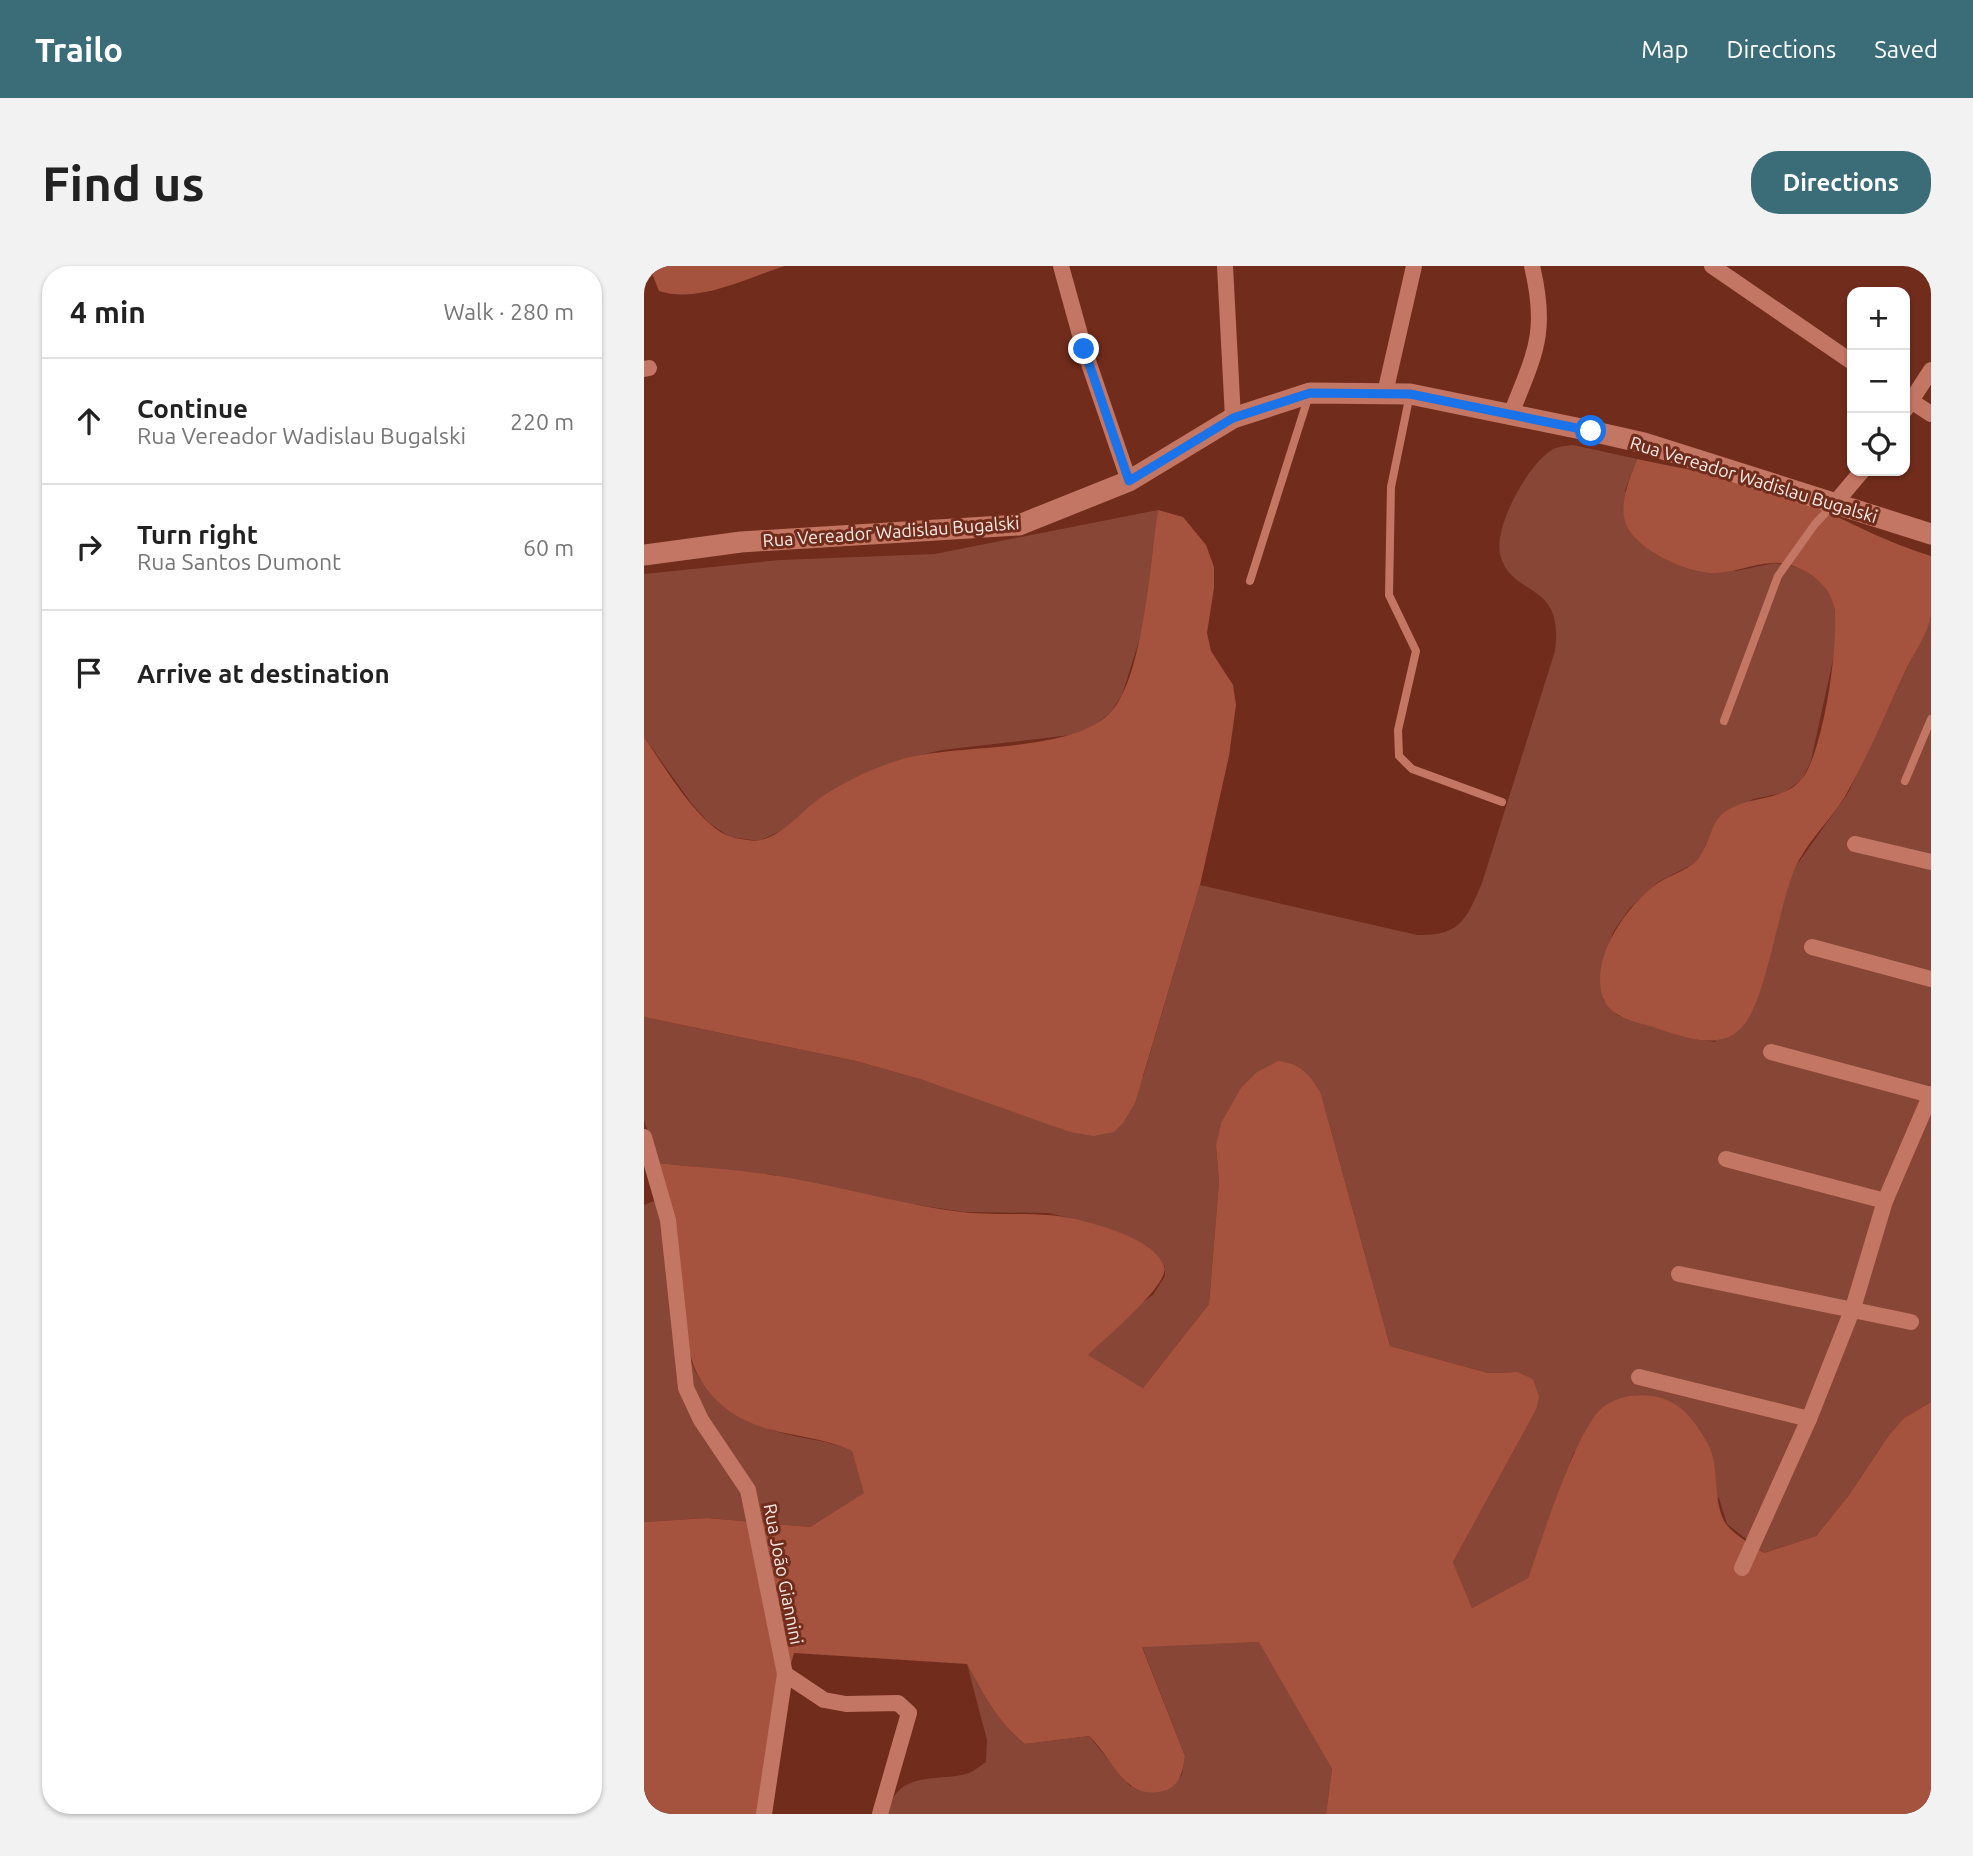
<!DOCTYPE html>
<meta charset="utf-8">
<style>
body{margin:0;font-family:Ubuntu,sans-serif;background:#f2f2f2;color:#222}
.controls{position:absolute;right:21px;top:21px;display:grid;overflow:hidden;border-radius:14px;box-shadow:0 2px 5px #0004}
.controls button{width:63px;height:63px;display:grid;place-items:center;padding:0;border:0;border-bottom:2px solid #e0e0e0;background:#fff;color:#222;font:35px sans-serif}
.stop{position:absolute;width:21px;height:21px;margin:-16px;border:5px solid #1a73e8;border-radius:50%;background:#fff}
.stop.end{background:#1a73e8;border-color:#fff;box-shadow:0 2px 7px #0008}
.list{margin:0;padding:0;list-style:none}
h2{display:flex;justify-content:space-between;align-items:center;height:91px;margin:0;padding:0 28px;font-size:30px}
h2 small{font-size:23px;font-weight:400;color:#767676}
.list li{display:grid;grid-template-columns:46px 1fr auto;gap:21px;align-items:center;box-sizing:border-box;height:126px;padding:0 28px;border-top:2px solid #e0e0e0}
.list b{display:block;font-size:26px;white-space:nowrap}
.list p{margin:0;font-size:23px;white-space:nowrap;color:#767676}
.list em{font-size:23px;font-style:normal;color:#767676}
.icon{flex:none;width:38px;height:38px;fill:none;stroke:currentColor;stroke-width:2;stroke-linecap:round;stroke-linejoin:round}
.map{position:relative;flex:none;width:1287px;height:1548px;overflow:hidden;border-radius:28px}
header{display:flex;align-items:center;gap:42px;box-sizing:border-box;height:98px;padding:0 35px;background:#3a6d78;color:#fff}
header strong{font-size:33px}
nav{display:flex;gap:38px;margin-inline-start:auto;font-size:24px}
.intro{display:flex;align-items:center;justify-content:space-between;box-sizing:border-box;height:168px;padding:0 42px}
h1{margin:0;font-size:49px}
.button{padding:18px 32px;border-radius:28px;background:#3a6d78;color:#fff;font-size:24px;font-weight:700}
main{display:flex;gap:42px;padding:0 42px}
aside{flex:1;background:#fff;border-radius:28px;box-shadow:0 2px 5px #0004}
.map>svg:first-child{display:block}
.green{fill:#884636}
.forest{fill:#a5523e}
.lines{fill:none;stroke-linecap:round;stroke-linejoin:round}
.lane{stroke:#c37663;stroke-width:8}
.street{stroke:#c37663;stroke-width:16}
.secondary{stroke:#c37663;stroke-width:21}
.route{stroke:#1a73e8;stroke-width:9}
.labels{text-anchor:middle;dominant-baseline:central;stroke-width:6;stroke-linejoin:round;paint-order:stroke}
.street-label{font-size:18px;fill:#fdebe7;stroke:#712c1c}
</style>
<header>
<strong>Trailo</strong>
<nav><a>Map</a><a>Directions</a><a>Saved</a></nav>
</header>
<div class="intro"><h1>Find us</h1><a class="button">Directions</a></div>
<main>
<aside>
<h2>4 min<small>Walk · 280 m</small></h2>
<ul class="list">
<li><svg class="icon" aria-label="ahead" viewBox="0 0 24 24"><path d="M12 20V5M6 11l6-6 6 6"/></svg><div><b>Continue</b><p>Rua Vereador Wadislau Bugalski</p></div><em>220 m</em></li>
<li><svg class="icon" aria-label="right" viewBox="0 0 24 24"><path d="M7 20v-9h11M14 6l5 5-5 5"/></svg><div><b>Turn right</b><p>Rua Santos Dumont</p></div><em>60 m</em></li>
<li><svg class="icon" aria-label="arrive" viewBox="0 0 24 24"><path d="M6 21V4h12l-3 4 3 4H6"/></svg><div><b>Arrive at destination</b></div></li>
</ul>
</aside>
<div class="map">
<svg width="1287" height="1548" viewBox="0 0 1287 1548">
<rect width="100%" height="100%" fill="#712c1c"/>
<g class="green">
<path d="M929 179 993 193 981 225 1092 305 1130 297 1158 302 1178 317 1189 335 1193 363 1190 389 1167 495 1158 514 1139 527 1109 533 1068 564 1058 588 1049 598 1014 616 986 642 969 666 957 708 959 734 973 749 1045 772 1071 776 1152 600 1204 527 1287 352V1136L1260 1152 1245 1169 1205 1229 1172 1270 1120 1287 1083 1258 1075 1232 930 1186 884 1312 828 1342 809 1296 892 1144 873 1106 844 1107 746 1080 677 828 572 881 575 916 565 1038 499 1122 443 1089 493 1040 509 1029 521 1010V1000L485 971 444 956 404 947 320 946 228 932 130 909 14 897 0 854V751L212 795 279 814 499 811 556 619 773 669C816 670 822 654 838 617L911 385C921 313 866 332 856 288 850 260 884 198 908 184 913 180 922 180 929 179Z"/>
<polygon points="514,244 499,362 478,429 467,446 450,460 427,469 298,484 256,494 173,535 141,563 115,575 86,571 65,557 48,538 0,471 0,308 136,294 291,288"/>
<path d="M20 931C27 968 34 1005 41 1042 43 1053 40 1064 42 1075 47 1118 82 1146 120 1161 148 1173 180 1172 208 1185L221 1227 166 1261 63 1252 0 1256V939Z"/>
<path d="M616 1376 688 1503 682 1548H243C253 1504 290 1516 322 1508 329 1506 336 1500 342 1496L343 1474 323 1398C340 1429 353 1456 381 1478L445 1470 486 1520 525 1523 538 1509 541 1490 498 1380Z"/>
</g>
<g class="forest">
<path d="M5 0H141C102 12 54 38 15 25Z"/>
<path d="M993 193C1037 203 1086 209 1129 223 1183 242 1232 274 1287 290 1287 309 1287 331 1287 350 1284 367 1270 387 1262 404 1243 444 1226 486 1204 525 1189 553 1162 575 1150 605 1134 643 1122 734 1099 760 1076 787 1037 770 1009 761 991 756 966 751 959 732 945 692 983 639 1014 617 1026 609 1042 605 1052 595 1066 581 1065 556 1082 545 1105 530 1139 535 1157 514 1179 490 1196 373 1190 341 1185 315 1154 295 1128 297 1108 298 1090 307 1070 307 1042 307 984 281 980 251 977 231 987 210 993 193Z"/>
<path d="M514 244 539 251 562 279 570 301V322L563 367 567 385 589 419 592 439 585 490 556 619 491 837 479 857 470 866 450 870 426 866 279 814 212 795 0 751V471C19 498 57 565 91 572 98 573 109 576 117 574 140 568 154 549 172 535 196 517 229 502 258 493 315 477 425 488 466 447 500 413 506 293 514 244Z"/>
<path d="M634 795C658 798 666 809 677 828L746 1080 844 1107 873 1106 889 1113 895 1131 892 1144 809 1296 828 1342 884 1312C897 1277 934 1155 962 1139 977 1130 991 1128 1008 1130 1037 1134 1052 1156 1065 1180 1076 1203 1068 1236 1082 1258 1090 1269 1109 1279 1120 1287L1172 1270 1205 1229 1245 1169 1260 1152 1287 1136V1548H682L688 1503 615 1376 498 1381 541 1490C539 1505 536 1521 519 1525 480 1535 469 1492 445 1470L381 1478C353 1456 340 1429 323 1398L150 1387 125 1476 120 1548H0V1256L63 1252 166 1261 220 1227 208 1185C181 1172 153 1171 124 1163 69 1147 40 1106 42 1050L14 897C59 902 106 904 151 913 207 923 261 939 317 946 362 951 398 943 444 956 467 963 510 975 520 1000 528 1017 458 1075 444 1089L499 1122 565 1038 575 916 572 880 577 857 597 822 613 806Z"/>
</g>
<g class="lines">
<g class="lane">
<polyline points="766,128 747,221 745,329 772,385 754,464 755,490 768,503 858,536"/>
<polyline points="606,315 665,129"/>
<polyline points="1080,455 1134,310 1171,258 1189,239"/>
<polyline points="1261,515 1287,453"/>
</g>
<g class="street">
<polyline points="417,0 440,83 485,215"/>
<polyline points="581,0 589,152"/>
<polyline points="1068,0 1208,96"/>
<polyline points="0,103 5,102"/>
<polyline points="741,127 770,0"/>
<polyline points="1261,131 1287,148"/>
<polyline points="1261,144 1287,104"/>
<path d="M867 148C891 87 904 67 888 0"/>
<polyline points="1191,237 1218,205"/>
<polyline points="1211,578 1287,596"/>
<polyline points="1168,681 1287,713"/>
<polyline points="1127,786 1287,829"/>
<polyline points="0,871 24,954 42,1122 57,1154 104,1224 141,1408 180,1434 202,1438 254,1437 265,1447 236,1548"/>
<polyline points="1082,893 1241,935"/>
<polyline points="1035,1008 1267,1056"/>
<polyline points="995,1111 1165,1153"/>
<polyline points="1098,1302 1165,1153 1209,1042 1241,935 1287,828"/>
<polyline points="120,1548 141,1408"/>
</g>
<polyline class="secondary" points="0,289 97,276 375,259 485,215 589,152 666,127 766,128 947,165 1000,177 1287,268"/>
</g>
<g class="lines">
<polyline class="route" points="440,83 485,215 589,152 666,127 766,128 947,165"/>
</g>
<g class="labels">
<g class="street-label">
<text transform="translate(1110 213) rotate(17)">Rua Vereador Wadislau Bugalski</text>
<text transform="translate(247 265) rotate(-4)">Rua Vereador Wadislau Bugalski</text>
<text transform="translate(140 1308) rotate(79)">Rua João Giannini</text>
</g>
</g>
</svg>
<div class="controls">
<button>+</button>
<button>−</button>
<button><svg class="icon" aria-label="locate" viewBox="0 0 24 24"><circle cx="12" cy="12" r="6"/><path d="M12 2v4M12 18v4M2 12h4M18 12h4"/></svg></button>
</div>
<div class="stop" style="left:947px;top:165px"></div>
<div class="stop end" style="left:440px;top:83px"></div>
</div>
</main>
